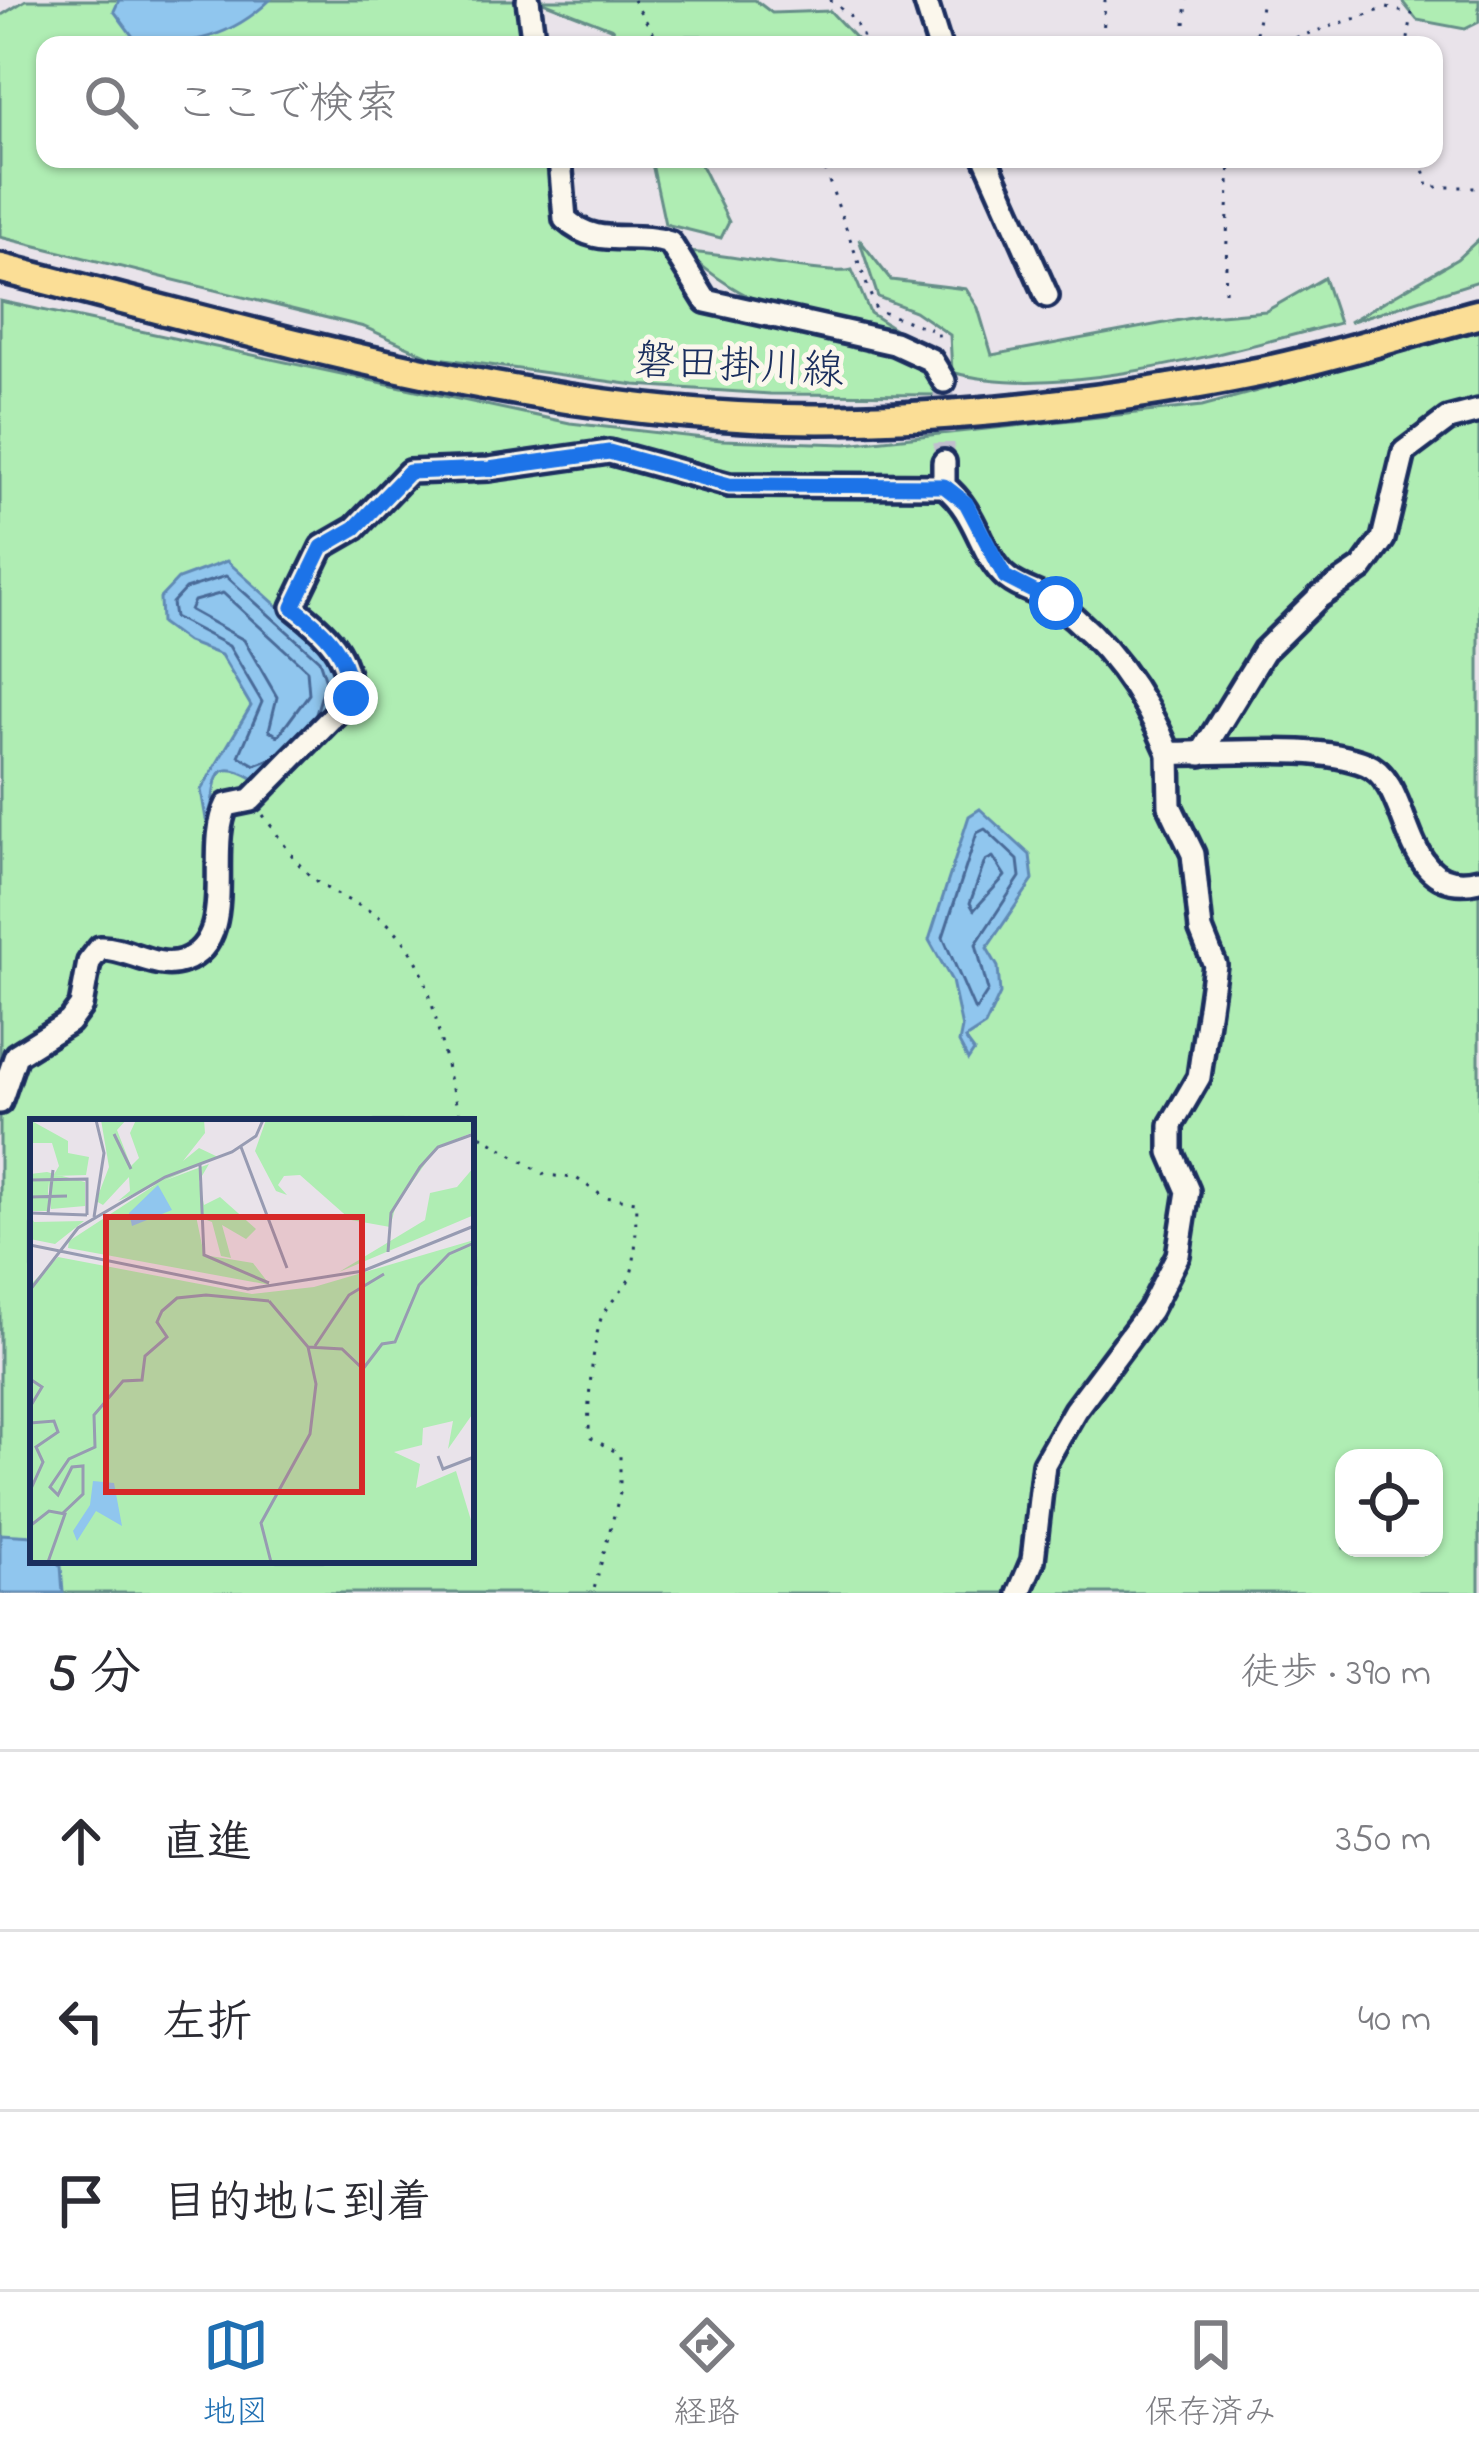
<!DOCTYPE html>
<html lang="ja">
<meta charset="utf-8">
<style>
body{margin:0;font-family:"Indie Flower","Klee One",sans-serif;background:#f2f2f3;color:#2b2b33}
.controls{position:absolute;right:36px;bottom:36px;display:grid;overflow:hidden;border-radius:24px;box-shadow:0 3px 9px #0004}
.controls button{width:108px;height:108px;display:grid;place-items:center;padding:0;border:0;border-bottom:3px solid #e1e1e2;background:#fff;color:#2b2b33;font:60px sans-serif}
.stop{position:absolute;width:36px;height:36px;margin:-27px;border:9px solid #1a73e8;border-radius:50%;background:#fff}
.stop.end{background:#1a73e8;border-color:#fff;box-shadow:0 3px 12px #0008}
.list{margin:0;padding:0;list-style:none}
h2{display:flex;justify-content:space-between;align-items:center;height:156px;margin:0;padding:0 48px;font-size:51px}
h2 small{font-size:39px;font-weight:400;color:#7c7c81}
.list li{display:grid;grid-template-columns:78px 1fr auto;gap:36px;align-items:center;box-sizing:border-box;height:180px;padding:0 48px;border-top:3px solid #e1e1e2}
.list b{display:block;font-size:45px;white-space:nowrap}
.list em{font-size:39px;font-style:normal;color:#7c7c81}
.icon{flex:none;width:66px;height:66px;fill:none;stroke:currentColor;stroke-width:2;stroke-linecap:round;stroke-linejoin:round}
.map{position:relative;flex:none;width:1479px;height:1593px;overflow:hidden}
.search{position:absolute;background:#fff;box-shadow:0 3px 9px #0004;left:36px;right:36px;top:36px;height:132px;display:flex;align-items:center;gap:30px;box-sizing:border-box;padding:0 42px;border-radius:24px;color:#7c7c81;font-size:45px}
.sheet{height:696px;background:#fff}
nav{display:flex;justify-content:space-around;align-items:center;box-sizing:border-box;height:168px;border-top:3px solid #e1e1e2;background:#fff;font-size:33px;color:#7c7c81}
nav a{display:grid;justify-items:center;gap:6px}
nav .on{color:#1f6fb2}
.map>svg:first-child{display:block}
.green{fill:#afedb3;stroke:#658e88;stroke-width:3;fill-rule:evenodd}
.water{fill:#90c6ee;stroke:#618ab4;stroke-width:3}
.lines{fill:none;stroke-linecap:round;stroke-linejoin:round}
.shore{stroke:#4a6b98;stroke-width:3}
.minor-tunnel{stroke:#c0bfce;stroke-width:21;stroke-dasharray:21 10;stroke-linecap:butt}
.minor-casing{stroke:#1b2f5e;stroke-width:30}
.major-casing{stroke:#1b2f5e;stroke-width:36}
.path{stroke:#1b2f5e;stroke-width:3;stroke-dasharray:3 9;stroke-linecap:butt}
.minor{stroke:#fbf7ec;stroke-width:21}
.major{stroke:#fbde96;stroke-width:27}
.route{stroke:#1a73e8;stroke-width:15}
.labels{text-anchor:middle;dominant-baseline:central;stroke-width:10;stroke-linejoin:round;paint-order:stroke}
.street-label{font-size:42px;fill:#1b2f5e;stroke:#fbf7ec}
.inset-road{fill:none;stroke:#979bb2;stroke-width:3}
.view{fill:#d62828;fill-opacity:0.15;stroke:#d62828;stroke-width:6}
.inset-edge{fill:none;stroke:#1b2f5e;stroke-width:6}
</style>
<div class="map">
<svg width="1479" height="1593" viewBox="0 0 1479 1593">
<rect width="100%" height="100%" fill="#e9e3ea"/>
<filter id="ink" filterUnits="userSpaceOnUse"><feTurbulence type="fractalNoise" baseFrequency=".00833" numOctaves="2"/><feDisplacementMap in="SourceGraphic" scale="24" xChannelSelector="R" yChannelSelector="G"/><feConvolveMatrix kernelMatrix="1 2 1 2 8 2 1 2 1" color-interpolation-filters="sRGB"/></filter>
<g filter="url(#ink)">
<g class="green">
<polygon points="26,0 519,0 517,12 532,45 45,45 45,159 561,159 565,219 670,243 706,301 931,360 947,395 770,394 635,385 431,357 364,327 0,237 0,16"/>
<polygon points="538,0 755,0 772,13 830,11 862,45 704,45 701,36 686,36 675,45 616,45 613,29"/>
<polygon points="1401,0 1479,0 1479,22 1465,29 1417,20"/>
<polygon points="651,159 698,159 729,222 721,238 665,224"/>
<path d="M859 239 891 280 966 289 978 308 992 355 1197 317 1266 311 1324 278 1339 323C1233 350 1057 403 952 372L950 335 915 311 878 297Z"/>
<polygon points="1479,239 1479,281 1349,322 1457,259"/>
<path d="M686 252C725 253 830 277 852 270L870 313 916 343C827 324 755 317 686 252Z"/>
<path d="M0 301 570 423 721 440 846 444 1202 406 1479 331V1593H0ZM33 1122H471V1560H33ZM1344 1458H1434V1548H1344Z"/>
</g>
<g class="water">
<path d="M119 0H270C232 37 191 45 139 45L114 11Z"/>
<path d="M227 561 329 652 338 678 336 700 276 771 254 779C202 749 221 800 206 819L201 790 251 706 221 655 187 642 161 623 160 598 178 579Z"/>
<polygon points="980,809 1030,855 1033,880 987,948 998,967 1000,994 985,1026 965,1039 974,1051 968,1060 959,1043 962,1028 952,981 929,940 969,816"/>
<polygon points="0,1534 33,1536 33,1560 54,1560 61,1566 63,1593 0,1593"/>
</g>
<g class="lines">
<g class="shore">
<polygon points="223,593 307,670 309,694 278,736 269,730 277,697 244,640 190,610 194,601"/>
<polyline points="274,758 255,765 239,756 262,702 229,646 174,617 172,603 185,589 226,576 319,660 326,681 316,714"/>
<polygon points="985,829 1018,860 1020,877 976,944 988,991 975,1011 943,937 977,833"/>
<polygon points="993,857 1005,876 974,910 970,903 985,861"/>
</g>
<polyline class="minor-tunnel" points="944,381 944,462"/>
<defs>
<g id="minor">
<polyline points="528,0 534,45"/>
<polyline points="925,0 939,45"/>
<path d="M560 159 565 219C599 250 631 230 670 243L706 301 894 343 931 360 944 381"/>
<polyline points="986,159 1047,296"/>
<path d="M944 462V486C978 512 980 556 1007 578 1021 590 1042 593 1057 604 1109 643 1144 694 1169 753 1225 755 1314 743 1366 764 1415 784 1398 900 1479 880"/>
<polyline points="1201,754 1264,651 1319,597 1362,568 1383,539 1404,452 1448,419 1479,411"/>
<path d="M0 1102 16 1055 69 1022 81 1006 89 962 100 948C127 947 156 971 183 961 241 940 204 849 227 805L251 800 351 698C347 651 328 635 293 607L322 547 355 528 409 472 489 469 609 452 729 485 944 486"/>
<polyline points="1019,1593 1033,1560 1044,1464 1075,1410 1150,1310 1178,1255 1188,1191 1171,1152 1171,1125 1199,1077 1215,965 1201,930 1193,854 1170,806 1169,753"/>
</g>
<path id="major" d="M0 268C267 335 541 419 818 419 957 419 1124 400 1260 372 1333 357 1406 333 1479 314"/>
</defs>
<use href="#minor" class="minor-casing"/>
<use href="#major" class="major-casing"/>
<g class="path">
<polyline points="633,0 661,45"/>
<polyline points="830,0 853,18 867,45"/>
<polyline points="1185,24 1187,0"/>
<polyline points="1103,38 1105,0"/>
<polyline points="1254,45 1262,0"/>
<polyline points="1273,45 1387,8 1412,14 1407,45"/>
<polyline points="821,159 876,310 938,332 939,344"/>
<polyline points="1422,159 1428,187 1479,187"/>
<polyline points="1225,292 1230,159"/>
<path d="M263 815C279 836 296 865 316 881 355 910 381 904 412 953 438 994 442 1073 463 1122"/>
<path d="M471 1129 545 1175 576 1178 604 1197 636 1201C635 1225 638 1254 630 1277 624 1292 609 1301 602 1316 594 1334 584 1419 591 1438L620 1454V1493L593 1593"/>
</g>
<use href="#minor" class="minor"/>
<use href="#major" class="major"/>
</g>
</g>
<g class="lines" filter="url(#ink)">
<path class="route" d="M351 698C347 651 329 635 293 607L322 547 355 528 409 472 489 469 609 452 729 485 944 486 966 503 1005 577 1056 603"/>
</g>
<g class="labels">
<g class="street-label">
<text transform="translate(739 368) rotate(3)">磐田掛川線</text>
</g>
</g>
<g transform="translate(30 1119)">
<rect width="444" height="444" fill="#e9e3ea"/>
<path d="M0 1 38 22V34L59 38 56 56 23 57 29 47 22 24H0ZM71 1H96L87 11 101 47 109 39 100 14 106 1H174L175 14 153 42 169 29 188 38 88 82 100 72 99 58 73 86 66 82 79 48ZM236 1H444V13L407 28 366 86 360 108 321 101 270 56 254 57 248 66 257 76 246 72 225 32ZM179 45 169 62 174 86 190 78 226 110 216 120 192 106 201 139 191 137 182 103 166 97 174 136 223 144 240 166 38 129 39 122 128 64ZM444 48V96L309 153 395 101 400 74 427 68ZM17 53 55 63V87L21 90 18 63V92H0V55ZM0 95 4 103 54 102 25 125 0 120ZM444 121V293L418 330 423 302 393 309 392 326 364 333 390 345 386 369 426 352 444 411V443H0V166L28 138 222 175 284 168Z" fill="#afedb3"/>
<path d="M128 66 142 91 102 107 99 94ZM63 362 84 364 92 407 66 392 47 422 43 412 60 386Z" fill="#90c6ee"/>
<path class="inset-road" d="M84 15 101 50M211 28 257 149M170 46 174 136 239 164M0 61 57 60V96M0 78 37 77M0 94 57 96M18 95 23 51M64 98 74 34 66 1M0 126 218 170 333 152 444 107M358 133 361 94 390 48 408 28 444 15M0 171 48 109 135 58 202 33 226 17 233 1M239 182 278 228 312 230 333 250 352 225 365 223 389 166 419 135 444 124M285 227 319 176 354 155M0 260 12 268 0 288M0 304 24 302 28 313 6 328 13 343 0 372M408 337 413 350 444 338M33 394 53 375V347L42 348 28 376 20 368 39 340 65 328 64 296 93 262 112 261 115 237 137 218 127 203 132 192 147 179 176 176 239 182M0 407 19 392 35 395 18 443M241 443 231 404 280 315 286 265 278 228"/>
<path class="view" d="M76 98H332V373H76Z"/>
<rect width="444" height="444" class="inset-edge"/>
</g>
</svg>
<div class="controls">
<button><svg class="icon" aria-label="locate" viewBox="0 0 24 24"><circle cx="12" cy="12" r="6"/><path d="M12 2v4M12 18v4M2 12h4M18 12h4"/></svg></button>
</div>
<div class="stop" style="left:1056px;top:603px"></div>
<div class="stop end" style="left:351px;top:698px"></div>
<div class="search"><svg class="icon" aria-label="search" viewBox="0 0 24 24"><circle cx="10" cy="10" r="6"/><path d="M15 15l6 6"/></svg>ここで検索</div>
</div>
<section class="sheet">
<h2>5 分<small>徒歩 · 390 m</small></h2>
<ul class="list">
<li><svg class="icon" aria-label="ahead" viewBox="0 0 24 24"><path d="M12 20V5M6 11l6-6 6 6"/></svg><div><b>直進</b></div><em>350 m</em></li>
<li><svg class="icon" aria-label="left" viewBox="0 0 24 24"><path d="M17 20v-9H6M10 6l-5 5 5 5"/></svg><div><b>左折</b></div><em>40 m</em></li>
<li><svg class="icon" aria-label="arrive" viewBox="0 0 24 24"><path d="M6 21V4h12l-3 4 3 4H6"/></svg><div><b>目的地に到着</b></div></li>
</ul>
</section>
<nav>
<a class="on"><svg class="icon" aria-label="map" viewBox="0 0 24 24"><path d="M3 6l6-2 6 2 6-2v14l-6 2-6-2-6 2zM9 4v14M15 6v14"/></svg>地図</a>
<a><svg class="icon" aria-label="directions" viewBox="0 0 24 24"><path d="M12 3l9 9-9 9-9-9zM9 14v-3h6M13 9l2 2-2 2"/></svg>経路</a>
<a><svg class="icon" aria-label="saved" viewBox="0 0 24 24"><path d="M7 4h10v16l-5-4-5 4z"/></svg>保存済み</a>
</nav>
